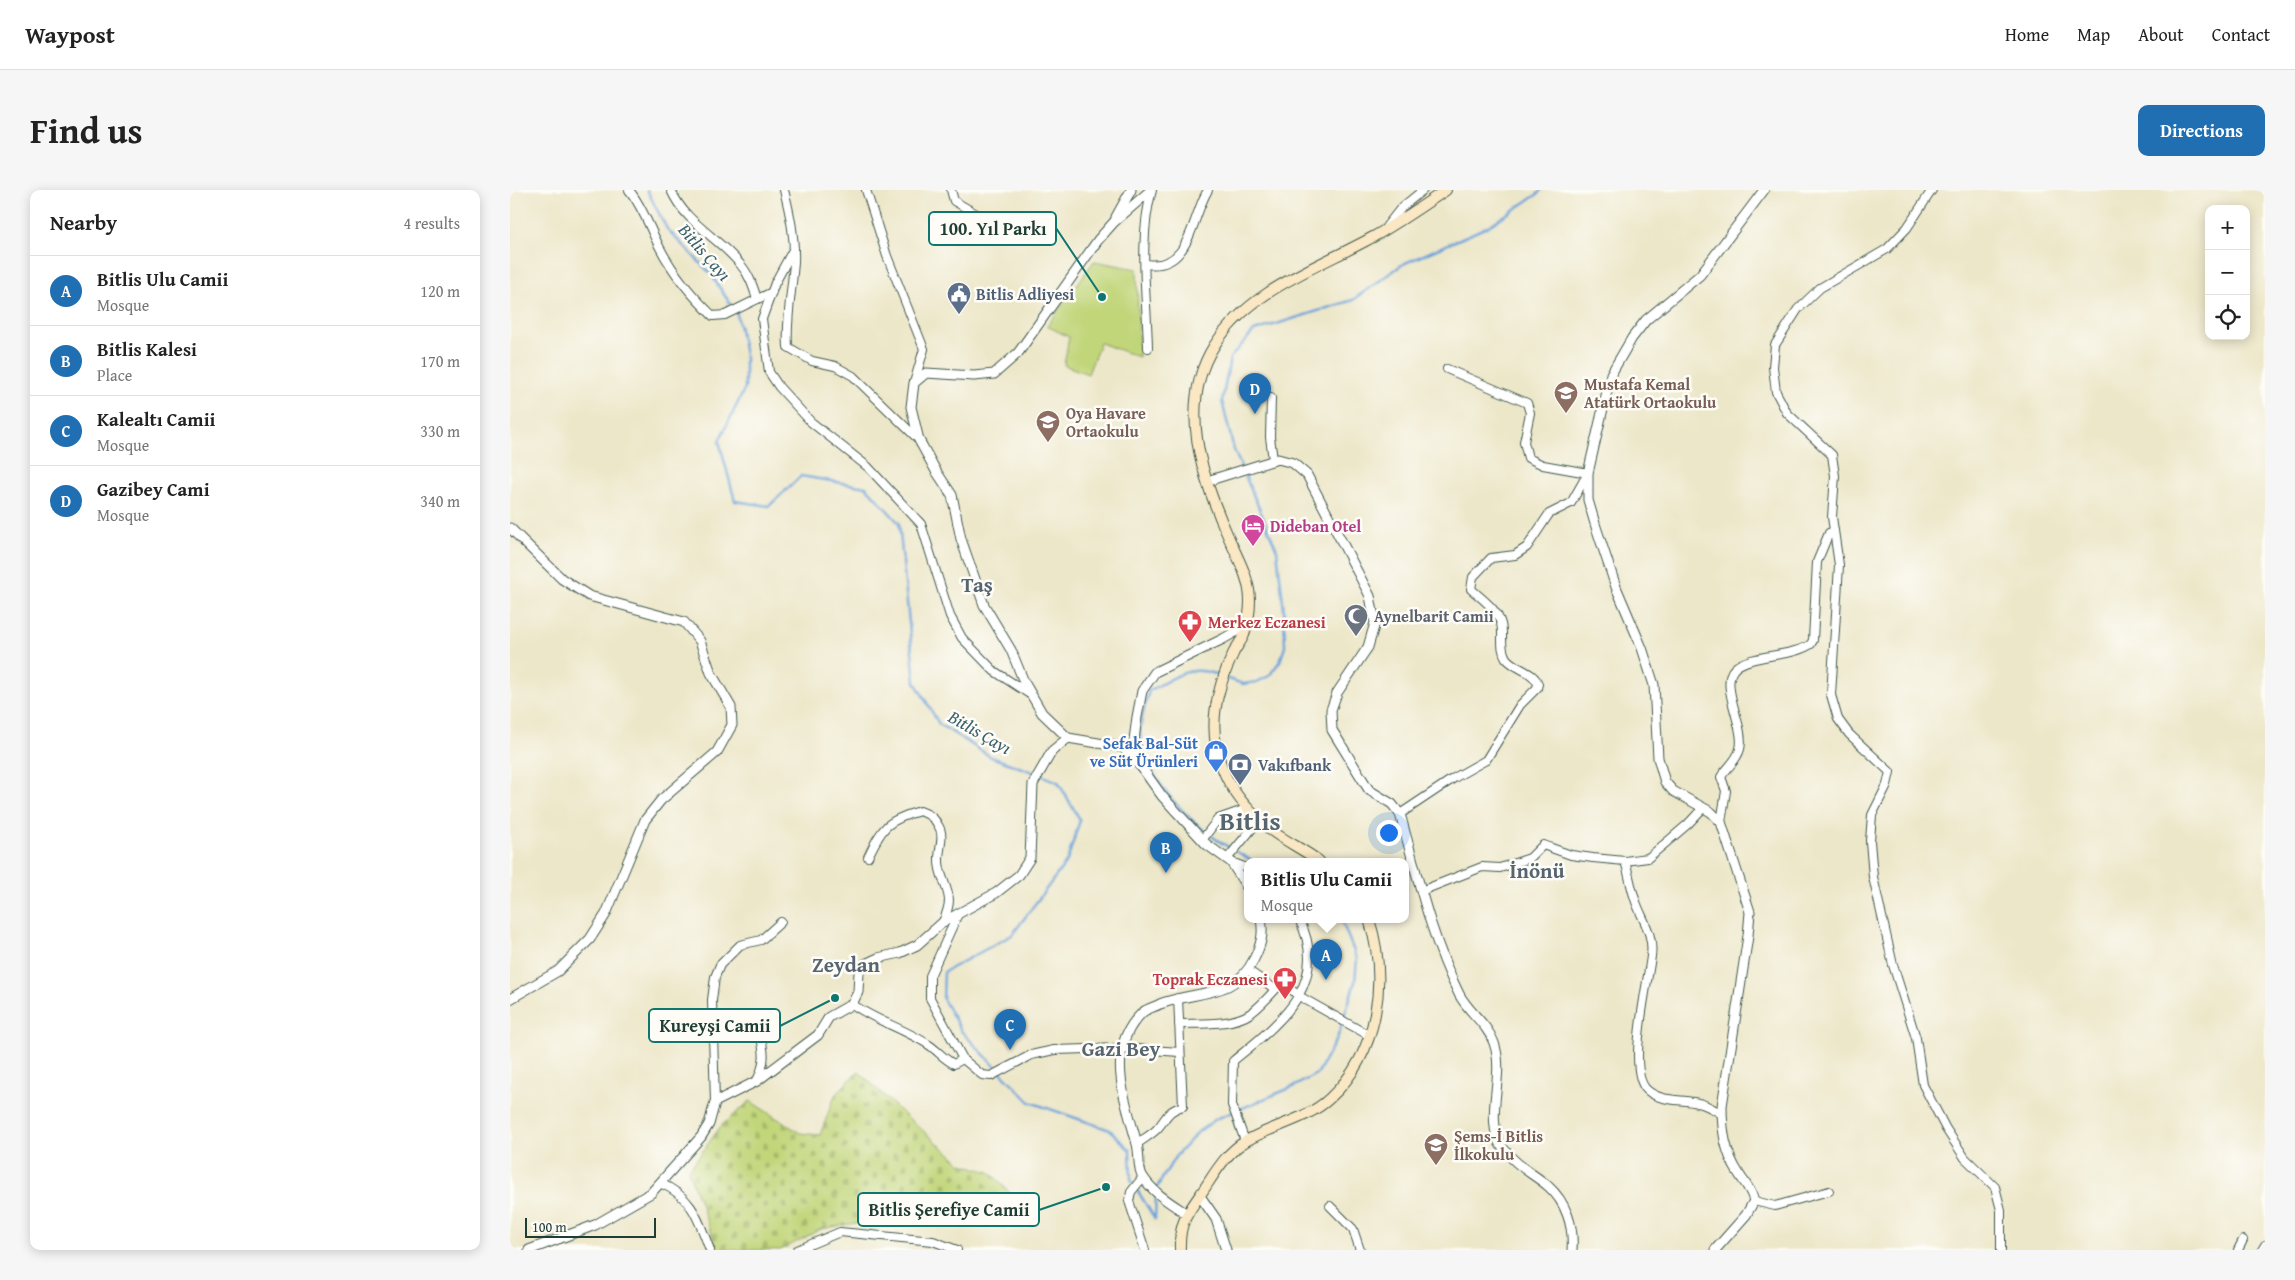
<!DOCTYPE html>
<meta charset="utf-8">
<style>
body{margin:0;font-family:"Gentium Book Plus",serif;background:#f6f6f6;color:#222}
.controls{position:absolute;right:15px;top:15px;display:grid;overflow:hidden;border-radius:10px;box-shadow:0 2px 12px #0003}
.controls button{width:45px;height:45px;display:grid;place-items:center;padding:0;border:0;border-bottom:1px solid #e0e0e0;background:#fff;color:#222;font:25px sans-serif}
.scale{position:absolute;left:15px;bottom:12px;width:131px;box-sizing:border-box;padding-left:5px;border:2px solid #1f3d34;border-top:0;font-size:14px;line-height:18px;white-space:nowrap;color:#1f3d34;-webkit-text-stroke:4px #fdfcf7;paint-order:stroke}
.you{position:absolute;left:878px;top:642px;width:18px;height:18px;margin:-12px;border:4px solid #fff;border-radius:50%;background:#1a73e8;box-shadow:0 0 0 8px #1a73e833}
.badge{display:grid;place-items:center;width:32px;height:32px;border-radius:50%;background:#1f6fb2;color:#fff;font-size:16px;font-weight:700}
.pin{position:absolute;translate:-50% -41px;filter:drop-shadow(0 1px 2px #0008)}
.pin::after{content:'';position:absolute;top:26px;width:18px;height:15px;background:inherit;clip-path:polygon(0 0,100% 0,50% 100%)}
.popup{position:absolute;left:734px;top:668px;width:165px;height:65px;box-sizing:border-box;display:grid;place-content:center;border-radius:10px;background:#fff;filter:drop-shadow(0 1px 4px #0005);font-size:16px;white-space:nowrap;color:#767676}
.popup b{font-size:19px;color:#222}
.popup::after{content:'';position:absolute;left:50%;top:100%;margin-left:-10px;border:10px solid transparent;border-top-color:#fff}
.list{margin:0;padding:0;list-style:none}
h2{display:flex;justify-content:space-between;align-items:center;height:65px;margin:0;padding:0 20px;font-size:21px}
h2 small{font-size:16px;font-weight:400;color:#767676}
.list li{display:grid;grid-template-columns:32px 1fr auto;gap:15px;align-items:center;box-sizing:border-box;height:70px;padding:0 20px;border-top:1px solid #e0e0e0}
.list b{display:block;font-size:19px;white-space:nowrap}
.list p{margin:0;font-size:16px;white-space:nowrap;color:#767676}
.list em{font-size:16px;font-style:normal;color:#767676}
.icon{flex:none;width:28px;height:28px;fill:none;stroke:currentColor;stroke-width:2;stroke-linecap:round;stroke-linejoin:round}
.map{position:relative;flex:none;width:1755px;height:1060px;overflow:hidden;border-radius:10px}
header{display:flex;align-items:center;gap:30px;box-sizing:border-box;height:70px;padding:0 25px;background:#fff;border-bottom:1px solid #e0e0e0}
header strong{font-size:24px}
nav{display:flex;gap:28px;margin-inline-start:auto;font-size:18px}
.intro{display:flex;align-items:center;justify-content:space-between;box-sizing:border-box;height:120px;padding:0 30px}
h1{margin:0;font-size:35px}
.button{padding:12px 22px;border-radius:10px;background:#1f6fb2;color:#fff;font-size:18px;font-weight:700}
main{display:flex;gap:30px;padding:0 30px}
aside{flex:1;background:#fff;border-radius:10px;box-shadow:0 2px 12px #0003}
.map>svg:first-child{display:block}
.cemetery{fill:url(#cemetery-stones);stroke:#708956}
.green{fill:#c1d579;stroke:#708956}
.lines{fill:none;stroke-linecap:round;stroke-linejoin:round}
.stream{stroke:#6ca3da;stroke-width:2.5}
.minor-casing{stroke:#3e564a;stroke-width:10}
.tertiary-casing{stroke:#3e564a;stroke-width:11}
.secondary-casing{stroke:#3e564a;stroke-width:12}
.minor{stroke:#fff;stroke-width:8}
.tertiary{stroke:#fff;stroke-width:9}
.secondary{stroke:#fae7c3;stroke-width:10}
.labels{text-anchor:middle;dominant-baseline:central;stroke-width:5;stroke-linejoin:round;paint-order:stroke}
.service-label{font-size:16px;font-weight:bold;fill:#4e5e75;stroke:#fdfcf7;text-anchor:start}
.education-label{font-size:16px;font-weight:bold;fill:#785e54;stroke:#fdfcf7;text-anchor:start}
.hotel-label{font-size:16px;font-weight:bold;fill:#b23c85;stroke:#fdfcf7;text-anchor:start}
.worship-label{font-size:16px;font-weight:bold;fill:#5b616d;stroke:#fdfcf7;text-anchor:start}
.health-label{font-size:16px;font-weight:bold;fill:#be3a42;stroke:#fdfcf7;text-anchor:start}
.shop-label{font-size:16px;font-weight:bold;fill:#366cbe;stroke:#fdfcf7;text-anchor:end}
.water-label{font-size:18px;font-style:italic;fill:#3a616e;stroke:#fdfcf7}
.district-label{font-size:21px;font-weight:bold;fill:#566570;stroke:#fdfcf7}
.town-label{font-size:26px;font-weight:bold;fill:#566570;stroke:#fdfcf7}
.leader{fill:none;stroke:#0f766e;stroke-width:2}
.callout-dot{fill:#0f766e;stroke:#fdfcf7;stroke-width:2}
.callout{fill:#fdfcf7;stroke:#0f766e;stroke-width:2}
.callout-label{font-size:18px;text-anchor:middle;font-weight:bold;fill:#1f3d34}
</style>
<header>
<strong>Waypost</strong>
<nav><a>Home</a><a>Map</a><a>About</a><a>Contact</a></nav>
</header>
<div class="intro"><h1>Find us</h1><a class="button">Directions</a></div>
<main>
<aside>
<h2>Nearby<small>4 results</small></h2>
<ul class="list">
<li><span class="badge">A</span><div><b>Bitlis Ulu Camii</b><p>Mosque</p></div><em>120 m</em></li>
<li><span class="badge">B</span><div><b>Bitlis Kalesi</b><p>Place</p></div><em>170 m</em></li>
<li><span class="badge">C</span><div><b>Kalealtı Camii</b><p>Mosque</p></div><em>330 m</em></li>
<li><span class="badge">D</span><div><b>Gazibey Cami</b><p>Mosque</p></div><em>340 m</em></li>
</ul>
</aside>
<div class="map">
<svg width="1755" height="1060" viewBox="0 0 1755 1060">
<defs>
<pattern id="cemetery-stones" width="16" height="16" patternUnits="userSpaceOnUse" patternTransform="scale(1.25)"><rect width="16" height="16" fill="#c1d579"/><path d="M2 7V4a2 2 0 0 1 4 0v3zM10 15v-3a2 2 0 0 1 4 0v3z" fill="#a5b869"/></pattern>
</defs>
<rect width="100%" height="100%" fill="#fdfcf7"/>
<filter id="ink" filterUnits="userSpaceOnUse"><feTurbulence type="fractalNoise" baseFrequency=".02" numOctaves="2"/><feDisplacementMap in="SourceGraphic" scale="10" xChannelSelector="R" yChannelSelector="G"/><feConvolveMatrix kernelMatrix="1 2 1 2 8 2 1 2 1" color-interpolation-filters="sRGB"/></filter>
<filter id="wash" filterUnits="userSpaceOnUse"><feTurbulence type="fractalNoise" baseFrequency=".0096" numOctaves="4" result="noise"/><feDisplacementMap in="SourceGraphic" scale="20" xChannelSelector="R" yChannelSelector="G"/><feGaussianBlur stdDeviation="1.12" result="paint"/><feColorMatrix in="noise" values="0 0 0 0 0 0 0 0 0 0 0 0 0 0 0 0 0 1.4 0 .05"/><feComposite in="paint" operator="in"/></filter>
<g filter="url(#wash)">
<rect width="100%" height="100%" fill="#ede7c9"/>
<polygon class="cemetery" points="348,881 390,921 452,974 480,982 501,1004 507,1033 493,1037 458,1033 368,1035 346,1033 311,1039 271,1060 208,1060 178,981 211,936 240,911 290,943 310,945 325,905"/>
<polygon class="green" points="584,71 627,79 629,167 590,153 578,184 554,175 559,147 537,136"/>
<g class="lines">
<g class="stream">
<polyline points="137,0 157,39 200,83 227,124 235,165 235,198 209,251 225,311 259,316 291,286 356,297 389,333 405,492 429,534 481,567 526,583"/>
<path d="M711 486C678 473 668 486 639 501 636 514 630 529 630 542 632 588 684 638 722 659"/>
<polyline points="716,488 733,494 747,492 759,486 770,471 775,457 774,421 767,360 724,260 712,211 720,168 744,141 843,110 893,74 977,37 1028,4 1031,0"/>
<polyline points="531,585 548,592 570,630 557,671 502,745 434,782 433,809 452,842 520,912 600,940 620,960 621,990 645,1029"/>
<polyline points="727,662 743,671"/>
<polyline points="646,999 665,967 688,942 706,929 785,896 808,883 828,846 845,792 847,769 831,729"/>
<polyline points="645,1029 646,1005"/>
</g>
</g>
</g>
<g filter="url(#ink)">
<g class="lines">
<defs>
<g id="minor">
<path d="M119 0C133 17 140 39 150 58 163 83 183 107 203 126L215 125 262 102"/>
<path d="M161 0C175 33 208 47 230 74 239 84 243 96 247 109"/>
<path d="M274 0C280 24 285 47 284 72 282 101 276 128 278 157L302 171 325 176 343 186 409 250"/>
<polyline points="356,0 377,66 414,159 404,193"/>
<polyline points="441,0 444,11 470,26"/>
<polyline points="1422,0 1397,38 1377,59 1310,98 1288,119 1265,155 1263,177 1266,202 1277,223 1322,265 1325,286 1322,327 1329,375 1321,505 1328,529 1339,544 1380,582 1377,595 1362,625 1360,651 1363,687 1383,775 1406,848 1413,895 1436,939 1455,968 1485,997 1491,1020 1491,1060"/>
<polyline points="876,37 891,18 913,0"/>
<polyline points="284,58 265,93 252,129 259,182 269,197 301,232 358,277 411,334 440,426 452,448 484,481 521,505"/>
<path d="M636 74C681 81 681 27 698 0"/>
<path d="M638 158C637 109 628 47 642 0"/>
<polyline points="761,208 760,247 763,270"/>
<path d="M890 624 944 588 976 570 1010 515 1027 498 1028 494C1024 481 1004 479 996 468 989 457 994 445 991 434 987 419 972 409 961 399L963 387 981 368 1005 365 1017 357 1039 324 1061 313 1078 283 1033 275 1018 268 1014 252 1020 223 1017 213 937 179"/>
<path d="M1211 632 1216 601 1211 587C1217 577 1227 571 1230 559 1236 537 1208 494 1225 478 1240 464 1283 467 1301 454L1303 450 1307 372 1319 343 1324 341"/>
<polyline points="692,650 708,629 739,618"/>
<path d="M358 667C372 637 377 630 410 621 418 624 424 627 428 635 435 645 429 658 429 669 428 684 438 696 439 710 439 718 436 725 433 732"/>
<polyline points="717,669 750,629"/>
<path d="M1115 671C1119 684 1121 699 1126 712 1133 731 1144 745 1141 766 1138 793 1116 882 1137 900 1150 912 1171 909 1188 913 1196 914 1204 920 1212 924"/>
<polyline points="721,672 737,678"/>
<polyline points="911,701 972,677 990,678 1020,668 1033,655 1061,665 1083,668 1115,671 1138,668 1178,634 1193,618"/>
<polyline points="448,724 420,786 420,808 453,869 472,885 481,886 521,865 544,860 612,858 670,862"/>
<polyline points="739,781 765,799"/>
<path d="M342 814C366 831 395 839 419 855 428 861 434 869 444 874L453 869"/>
<path d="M669 834C691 833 722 836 741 823 752 815 763 802 772 792L789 806 860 846"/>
<path d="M247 891C256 871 255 862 249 841"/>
<polyline points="205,912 202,810 205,787 210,775 230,755 251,750 271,732"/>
<path d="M735 951 722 915 723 871C768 834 822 795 789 729"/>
<path d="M627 954C633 949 641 945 647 939 658 927 655 922 673 916L668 808"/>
<polyline points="633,987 621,1002 619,1011 635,1060"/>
<path d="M150 993C183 1007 188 1029 200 1060"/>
<polyline points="1244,1011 1265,1016 1319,1001"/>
<polyline points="820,1016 843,1039 850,1060"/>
<polyline points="287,1060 330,1042 423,1051 447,1060"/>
<polyline points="1728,1060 1733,1050"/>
<polyline points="1752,1060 1755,1055"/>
</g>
<g id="tertiary">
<polyline points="641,0 604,32 588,50 508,163 484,184 464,186 416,183 404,193 401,217 409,250 426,281 442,305 451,349 474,415 501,460 514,492 532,523 558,548 612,557 632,578 652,606 696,654 721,672 737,697"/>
<polyline points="606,27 621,0"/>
<path d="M697 291 768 269 783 273 797 285 860 406 865 433 858 457 827 503 821 520 822 540 859 600 882 614 890 624C907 684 921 748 949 804 958 822 977 833 984 853 995 884 977 919 988 950 990 956 996 961 999 965 1010 978 1025 985 1038 996 1056 1012 1064 1036 1062 1060"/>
<polyline points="0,338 52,389 79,406 174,432 190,451 201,483 221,517 222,535 207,562 151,610 135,630 96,724 80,749 48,781 0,809"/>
<polyline points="632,576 624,550 627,527 632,501 645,482 713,449 736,436"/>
<polyline points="690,1006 706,1029 716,1060"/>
<path d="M677 1024C662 1014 643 1003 633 987 627 978 630 965 627 954 616 911 593 859 633 822 638 818 645 817 650 814 686 800 725 809 744 769 751 755 754 744 751 729"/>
<polyline points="19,1060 85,1035 141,1003 191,947 199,934 205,912 247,891 308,845 319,827 342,814 348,802 349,782 355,774 368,768 390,763 407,755 433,732 486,703 509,685 520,668 523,594 542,561 558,548"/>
<path d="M1205 1060 1236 1025 1244 1011C1241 999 1235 994 1229 984 1215 963 1212 941 1212 916L1238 746 1240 722 1211 632 1201 622 1163 601 1155 592 1148 568 1144 495 1132 458 1106 397 1086 337 1078 310V283L1101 184 1122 148 1136 130 1190 85 1254 0"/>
</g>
<g id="secondary">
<path d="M809 671C794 660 777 652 762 641 741 624 721 602 712 577 697 538 706 500 723 464 726 457 731 452 734 445 737 436 740 421 740 411 740 388 727 367 718 346 692 288 667 215 704 156 740 99 807 78 863 47 888 33 912 16 936 0"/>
<path d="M670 1060C669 1034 676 1025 690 1005 704 985 714 964 736 951 763 935 797 930 820 908 869 863 878 789 859 729"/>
</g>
</defs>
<use href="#minor" class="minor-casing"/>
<use href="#tertiary" class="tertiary-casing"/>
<use href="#secondary" class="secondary-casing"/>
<use href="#minor" class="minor"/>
<use href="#tertiary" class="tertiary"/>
<use href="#secondary" class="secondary"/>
</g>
</g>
<defs>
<symbol id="civic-pin" viewBox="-11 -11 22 30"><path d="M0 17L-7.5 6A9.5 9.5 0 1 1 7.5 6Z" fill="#5c6f8a" stroke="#fdfcf7"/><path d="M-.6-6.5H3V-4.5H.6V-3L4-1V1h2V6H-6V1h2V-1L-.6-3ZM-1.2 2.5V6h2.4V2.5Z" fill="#fff"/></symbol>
<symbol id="school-pin" viewBox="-11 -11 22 30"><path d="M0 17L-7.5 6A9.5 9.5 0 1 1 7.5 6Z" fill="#8d6e63" stroke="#fdfcf7"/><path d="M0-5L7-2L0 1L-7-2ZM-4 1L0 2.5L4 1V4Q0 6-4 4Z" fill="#fff"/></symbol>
<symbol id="hotel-pin" viewBox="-11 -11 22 30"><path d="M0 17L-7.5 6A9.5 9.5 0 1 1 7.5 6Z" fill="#d1479c" stroke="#fdfcf7"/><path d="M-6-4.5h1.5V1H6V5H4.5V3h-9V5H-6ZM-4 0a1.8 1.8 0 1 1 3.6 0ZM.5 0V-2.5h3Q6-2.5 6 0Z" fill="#fff"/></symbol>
<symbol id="mosque-pin" viewBox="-11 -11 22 30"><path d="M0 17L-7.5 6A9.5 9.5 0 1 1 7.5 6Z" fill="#6b7280" stroke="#fdfcf7"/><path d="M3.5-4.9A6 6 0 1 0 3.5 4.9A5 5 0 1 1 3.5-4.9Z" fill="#fff"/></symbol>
<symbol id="pharmacy-pin" viewBox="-11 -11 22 30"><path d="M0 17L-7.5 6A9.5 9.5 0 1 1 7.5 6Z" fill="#e0444e" stroke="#fdfcf7"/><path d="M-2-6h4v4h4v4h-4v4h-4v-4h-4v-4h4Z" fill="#fff"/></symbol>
<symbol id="shop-pin" viewBox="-11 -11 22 30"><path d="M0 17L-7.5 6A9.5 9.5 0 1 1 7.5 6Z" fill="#3f7fe0" stroke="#fdfcf7"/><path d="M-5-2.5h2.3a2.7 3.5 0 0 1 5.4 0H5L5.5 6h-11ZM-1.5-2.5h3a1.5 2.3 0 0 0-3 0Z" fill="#fff"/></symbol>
<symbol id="bank-pin" viewBox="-11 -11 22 30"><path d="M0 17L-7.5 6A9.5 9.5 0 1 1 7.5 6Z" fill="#5c6f8a" stroke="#fdfcf7"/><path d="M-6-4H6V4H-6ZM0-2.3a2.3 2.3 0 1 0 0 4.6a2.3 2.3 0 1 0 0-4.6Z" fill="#fff"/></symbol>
</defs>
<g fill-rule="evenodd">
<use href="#civic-pin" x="435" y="90" width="28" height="38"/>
<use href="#school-pin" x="1042" y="189" width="28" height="38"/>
<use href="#school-pin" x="524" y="218" width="28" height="38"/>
<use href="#hotel-pin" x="729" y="322" width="28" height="38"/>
<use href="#mosque-pin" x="832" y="412" width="28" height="38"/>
<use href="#pharmacy-pin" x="666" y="418" width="28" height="38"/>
<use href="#shop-pin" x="692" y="548" width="28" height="38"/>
<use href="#bank-pin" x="716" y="561" width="28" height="38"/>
<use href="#pharmacy-pin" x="761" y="775" width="28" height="38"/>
<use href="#school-pin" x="912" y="941" width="28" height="38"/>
</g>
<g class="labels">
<g class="service-label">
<text x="466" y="104">Bitlis Adliyesi</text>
<text x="748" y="575">Vakıfbank</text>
</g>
<g class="education-label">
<text x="1074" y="194">Mustafa Kemal<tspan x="1074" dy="18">Atatürk Ortaokulu</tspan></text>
<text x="556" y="223">Oya Havare<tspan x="556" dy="18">Ortaokulu</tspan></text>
<text x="944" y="946">Şems-İ Bitlis<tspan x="944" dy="18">İlkokulu</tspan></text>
</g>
<g class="hotel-label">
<text x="760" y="336">Dideban Otel</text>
</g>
<g class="worship-label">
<text x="864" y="426">Aynelbarit Camii</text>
</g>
<g class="health-label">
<text x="698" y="432">Merkez Eczanesi</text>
<text x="758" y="789" text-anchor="end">Toprak Eczanesi</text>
</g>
<g class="shop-label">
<text x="688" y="553">Sefak Bal-Süt<tspan x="688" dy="18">ve Süt Ürünleri</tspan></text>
</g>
<g class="water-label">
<text transform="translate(195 62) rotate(49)">Bitlis Çayı</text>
<text transform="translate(470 542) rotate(30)">Bitlis Çayı</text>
</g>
<g class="district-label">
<text x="467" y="394">Taş</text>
<text x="1027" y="680">İnönü</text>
<text x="336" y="774">Zeydan</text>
<text x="611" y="858">Gazi Bey</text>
</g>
<g class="town-label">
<text x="740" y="630">Bitlis</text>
</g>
</g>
<path class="leader" d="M592 107L546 38M325 808L270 836M596 997L529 1020"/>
<g class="callout-dot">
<circle cx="592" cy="107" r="5"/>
<circle cx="325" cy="808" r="5"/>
<circle cx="596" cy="997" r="5"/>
</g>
<g class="callout">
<rect x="419" y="22" width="127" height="33" rx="5"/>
<rect x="139" y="819" width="131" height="33" rx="5"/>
<rect x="348" y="1003" width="181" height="33" rx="5"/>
</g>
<g class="callout-label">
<text x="483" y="45">100. Yıl Parkı</text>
<text x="205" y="842">Kureyşi Camii</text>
<text x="439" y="1026">Bitlis Şerefiye Camii</text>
</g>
</svg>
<div class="controls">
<button>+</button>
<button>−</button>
<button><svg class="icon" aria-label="locate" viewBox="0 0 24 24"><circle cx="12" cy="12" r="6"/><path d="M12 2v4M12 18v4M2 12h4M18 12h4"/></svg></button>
</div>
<div class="scale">100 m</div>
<div class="you"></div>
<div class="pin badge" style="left:816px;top:790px">A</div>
<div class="popup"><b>Bitlis Ulu Camii</b>Mosque</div>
<div class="pin badge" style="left:656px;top:683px">B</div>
<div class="pin badge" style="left:500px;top:860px">C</div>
<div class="pin badge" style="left:745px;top:224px">D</div>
</div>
</main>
